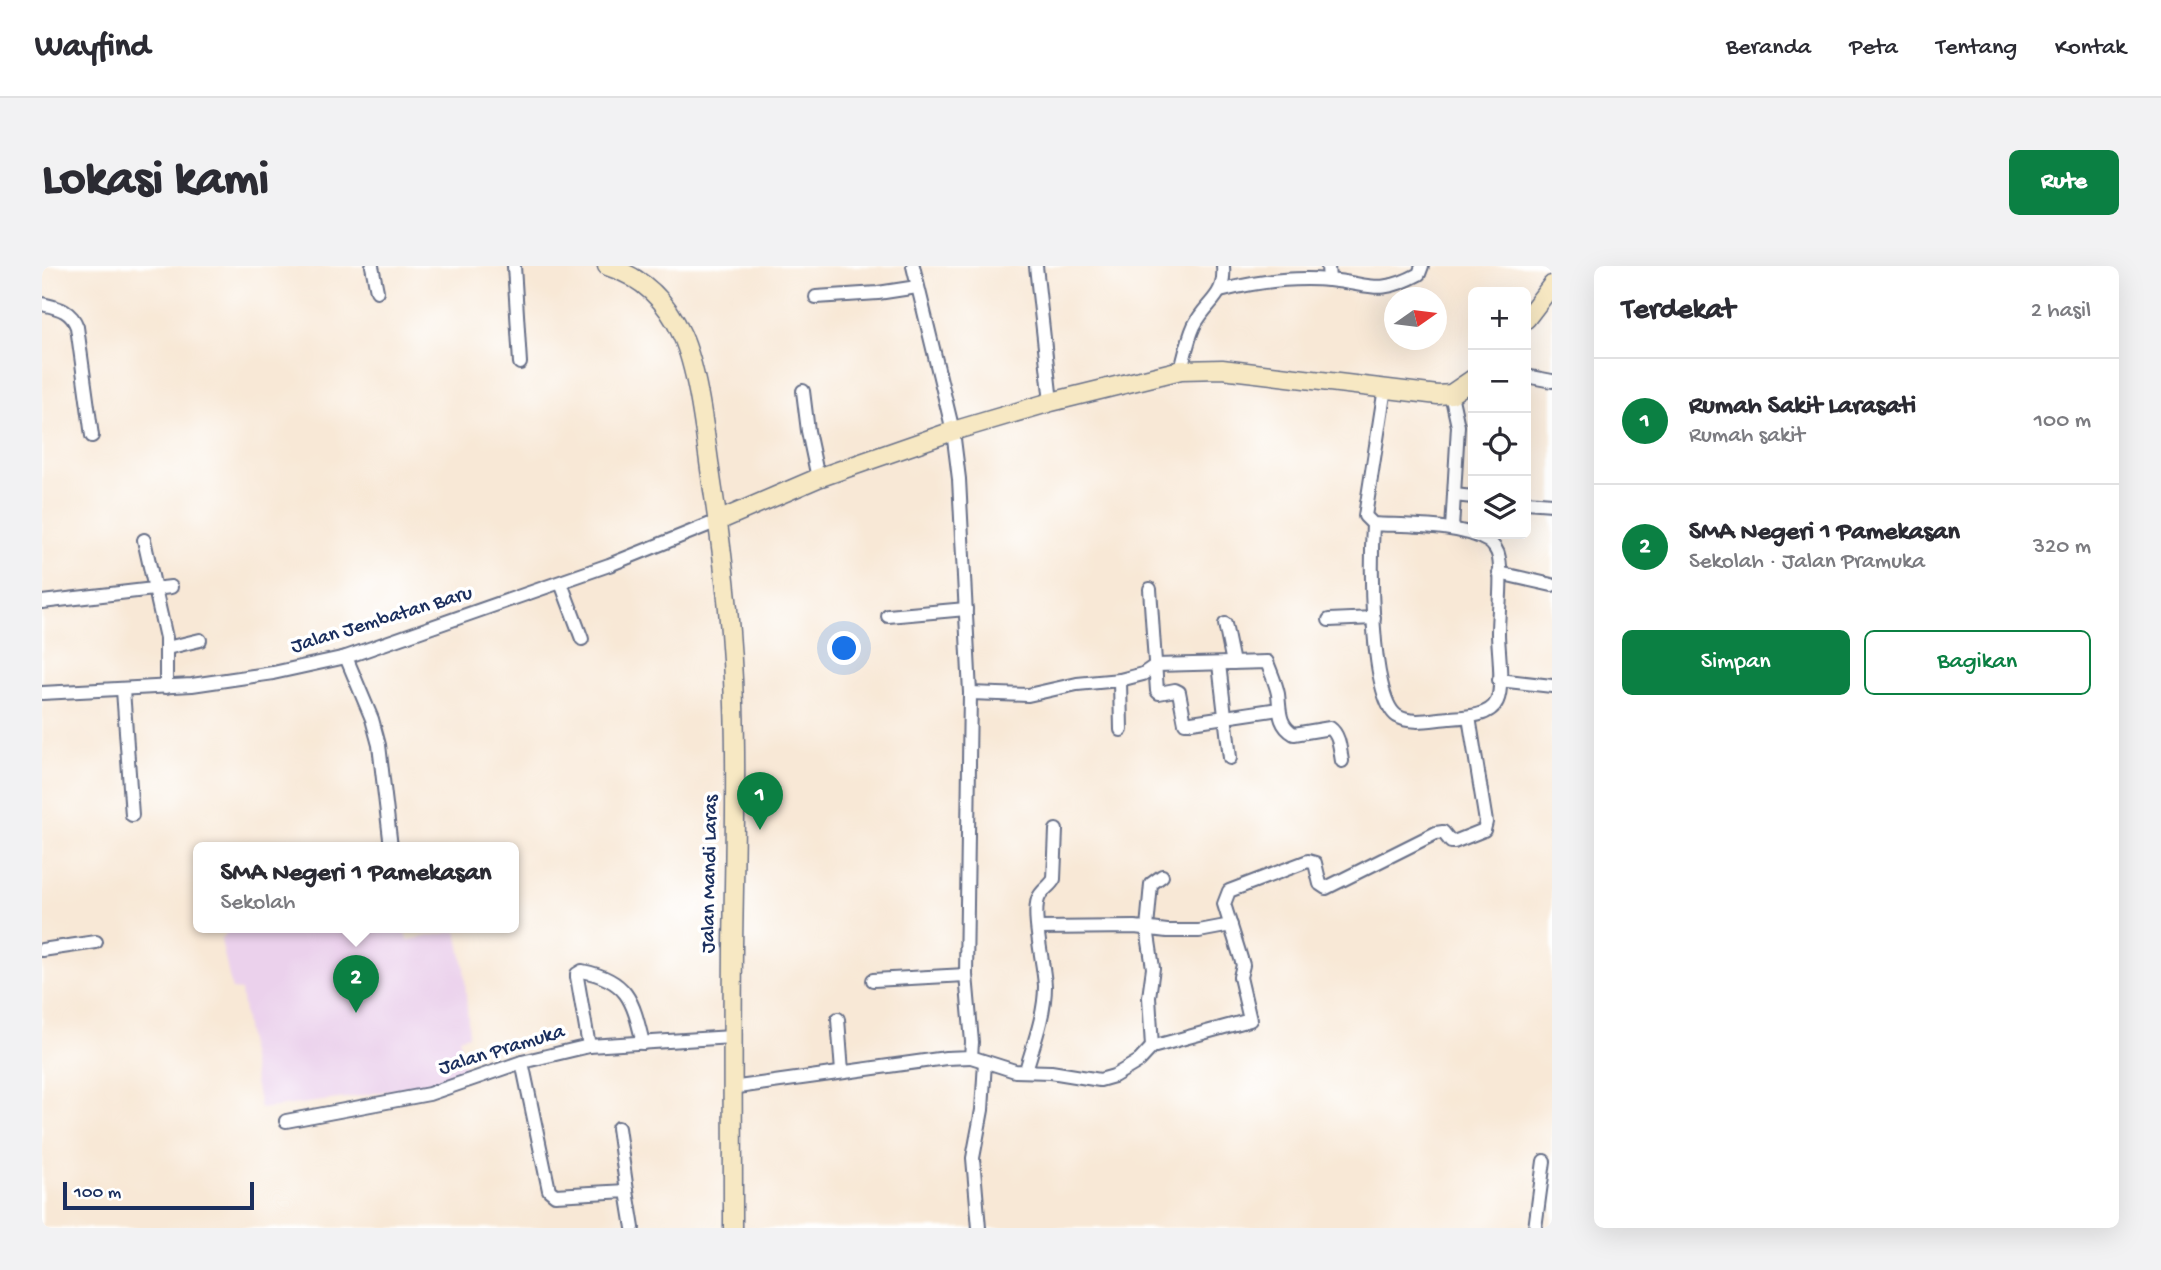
<!DOCTYPE html>
<html lang="id">
<meta charset="utf-8">
<style>
body{margin:0;font-family:"Gochi Hand",sans-serif;background:#f2f2f3;color:#2b2b33}
.controls{position:absolute;right:21px;top:21px;display:grid;overflow:hidden;border-radius:10px;box-shadow:0 7px 28px #0002}
.controls button{width:63px;height:63px;display:grid;place-items:center;padding:0;border:0;border-bottom:2px solid #e1e1e2;background:#fff;color:#2b2b33;font:35px sans-serif}
.compass{position:absolute;left:1342px;top:21px;width:63px;height:63px;border-radius:50%;background:#fff;box-shadow:0 7px 28px #0002;rotate:76deg}
.scale{position:absolute;left:21px;bottom:18px;width:191px;box-sizing:border-box;padding-left:7px;border:4px solid #1b2f5e;border-top:0;font-size:19px;line-height:24px;white-space:nowrap;color:#1b2f5e;-webkit-text-stroke:5px #fff;paint-order:stroke}
.you{position:absolute;left:803px;top:383px;width:24px;height:24px;margin:-18px;border:5px solid #fff;border-radius:50%;background:#1a73e8;box-shadow:0 0 0 10px #1a73e833}
.badge{display:grid;place-items:center;width:46px;height:46px;border-radius:50%;background:#0b8043;color:#fff;font-size:23px;font-weight:700}
.pin{position:absolute;translate:-50% -58px;filter:drop-shadow(0 2px 4px #0008)}
.pin::after{content:'';position:absolute;top:37px;width:24px;height:21px;background:inherit;clip-path:polygon(0 0,100% 0,50% 100%)}
.popup{position:absolute;left:151px;top:576px;width:326px;height:91px;box-sizing:border-box;display:grid;place-content:center;border-radius:10px;background:#fff;filter:drop-shadow(0 2px 5px #0005);font-size:23px;white-space:nowrap;color:#7c7c81}
.popup b{font-size:26px;color:#2b2b33}
.popup::after{content:'';position:absolute;left:50%;top:100%;margin-left:-14px;border:14px solid transparent;border-top-color:#fff}
.list{margin:0;padding:0;list-style:none}
h2{display:flex;justify-content:space-between;align-items:center;height:91px;margin:0;padding:0 28px;font-size:30px}
h2 small{font-size:23px;font-weight:400;color:#7c7c81}
.list li{display:grid;grid-template-columns:46px 1fr auto;gap:21px;align-items:center;box-sizing:border-box;height:126px;padding:0 28px;border-top:2px solid #e1e1e2}
.list b{display:block;font-size:26px;white-space:nowrap}
.list p{margin:0;font-size:23px;white-space:nowrap;color:#7c7c81}
.list em{font-size:23px;font-style:normal;color:#7c7c81}
.actions{display:flex;gap:14px;padding:21px 28px}
.actions a{flex:1;padding:16px 0;border:2px solid #0b8043;border-radius:10px;text-align:center;font-size:24px;color:#0b8043}
.actions .main{background:#0b8043;color:#fff}
.icon{flex:none;width:38px;height:38px;fill:none;stroke:currentColor;stroke-width:2;stroke-linecap:round;stroke-linejoin:round}
.map{position:relative;flex:none;width:1510px;height:962px;overflow:hidden;border-radius:10px}
header{display:flex;align-items:center;gap:42px;box-sizing:border-box;height:98px;padding:0 35px;background:#fff;border-bottom:2px solid #e1e1e2}
header strong{font-size:33px}
nav{display:flex;gap:38px;margin-inline-start:auto;font-size:24px}
.intro{display:flex;align-items:center;justify-content:space-between;box-sizing:border-box;height:168px;padding:0 42px}
h1{margin:0;font-size:49px}
.button{padding:18px 32px;border-radius:10px;background:#0b8043;color:#fff;font-size:24px;font-weight:700}
main{display:flex;gap:42px;padding:0 42px}
aside{flex:1;background:#fff;border-radius:10px;box-shadow:0 7px 28px #0002}
.map>svg:first-child{display:block}
.built{fill:#ebd1ec}
.lines{fill:none;stroke-linecap:round;stroke-linejoin:round}
.minor-casing{stroke:#687088;stroke-width:16}
.secondary-casing{stroke:#687088;stroke-width:21}
.minor{stroke:#fff;stroke-width:12}
.secondary{stroke:#f7e8c3;stroke-width:18}
.labels{text-anchor:middle;dominant-baseline:central;stroke-width:7;stroke-linejoin:round;paint-order:stroke}
.street-label{font-size:21px;fill:#1b2f5e;stroke:#fff}
</style>
<header>
<strong>Wayfind</strong>
<nav><a>Beranda</a><a>Peta</a><a>Tentang</a><a>Kontak</a></nav>
</header>
<div class="intro"><h1>Lokasi kami</h1><a class="button">Rute</a></div>
<main>
<div class="map">
<svg width="1510" height="962" viewBox="0 0 1510 962">
<rect width="100%" height="100%" fill="#fff"/>
<filter id="ink" filterUnits="userSpaceOnUse"><feTurbulence type="fractalNoise" baseFrequency=".0143" numOctaves="2"/><feDisplacementMap in="SourceGraphic" scale="14" xChannelSelector="R" yChannelSelector="G"/><feConvolveMatrix kernelMatrix="1 2 1 2 8 2 1 2 1" color-interpolation-filters="sRGB"/></filter>
<filter id="wash" filterUnits="userSpaceOnUse"><feTurbulence type="fractalNoise" baseFrequency=".00686" numOctaves="4" result="noise"/><feDisplacementMap in="SourceGraphic" scale="28" xChannelSelector="R" yChannelSelector="G"/><feGaussianBlur stdDeviation="1.57" result="paint"/><feColorMatrix in="noise" values="0 0 0 0 0 0 0 0 0 0 0 0 0 0 0 0 0 1.4 0 .05"/><feComposite in="paint" operator="in"/></filter>
<g filter="url(#wash)">
<rect width="100%" height="100%" fill="#f8e8d6"/>
<polygon class="built" points="189,661 359,661 366,674 415,665 422,701 427,769 417,772 424,810 312,831 218,843 207,782 199,725 190,724 179,674"/>
</g>
<g filter="url(#ink)">
<g class="lines">
<defs>
<g id="minor">
<polyline points="330,0 335,25"/>
<polyline points="472,0 478,97"/>
<polyline points="994,0 1009,136"/>
<polyline points="1286,0 1287,14"/>
<path d="M1178 25C1213 16 1252 11 1287 14 1329 18 1336 30 1377 8L1380 0"/>
<polyline points="774,31 836,27 875,21"/>
<path d="M0 38C16 42 29 44 35 61L50 170"/>
<path d="M1139 104C1143 89 1146 73 1152 60 1165 34 1184 32 1181 0"/>
<polyline points="1484,110 1510,115"/>
<polyline points="761,125 766,165 776,212"/>
<polyline points="1409,128 1416,160 1410,263"/>
<polyline points="1412,229 1431,231"/>
<polyline points="1484,236 1510,238"/>
<path d="M1331 258C1329 293 1327 431 1355 450 1369 459 1391 453 1407 452 1422 451 1448 451 1455 435 1462 420 1456 384 1456 367 1456 342 1461 316 1457 292 1456 285 1451 278 1446 275 1417 258 1364 260 1331 258L1323 250 1343 122"/>
<polyline points="102,274 124,372 124,421"/>
<polyline points="1457,307 1510,319"/>
<polyline points="519,317 540,373"/>
<polyline points="1108,323 1115,425 1117,427 1133,424 1137,426 1143,457 1237,443"/>
<polyline points="0,336 129,321"/>
<polyline points="846,350 924,343"/>
<polyline points="1287,354 1332,352"/>
<polyline points="1183,358 1191,397"/>
<polyline points="125,382 158,374"/>
<polyline points="304,391 330,453 337,479 349,581"/>
<polyline points="1177,398 1188,492"/>
<polyline points="1078,414 1079,464"/>
<polyline points="1457,414 1510,420"/>
<polyline points="81,424 90,549"/>
<polyline points="0,427 150,419 231,407 304,391 567,299 676,255"/>
<path d="M928 427 986 429 1035 418 1078 414 1101 408 1114 399 1225 396C1229 407 1234 417 1236 428 1238 444 1236 459 1252 468L1288 462C1298 469 1298 485 1300 495"/>
<polyline points="997,662 1093,661 1125,665 1157,665 1189,659"/>
<polyline points="0,684 54,676"/>
<polyline points="831,714 924,709"/>
<polyline points="796,753 800,806"/>
<path d="M547 780 535 711V708L540 705C587 714 591 736 601 777"/>
<polyline points="1110,781 1107,731 1111,702 1105,662 1109,618 1120,610"/>
<polyline points="929,791 973,805 1009,806 1058,814 1072,810 1097,795 1110,781 1208,754 1198,711 1201,699 1182,638 1187,625 1266,595 1273,597 1278,618 1284,622 1394,567 1401,566 1409,576 1412,576 1442,564 1444,556 1427,451"/>
<polyline points="480,796 507,924 513,929 585,925 591,962"/>
<path d="M984 804C992 777 1003 748 1003 720 1002 697 990 652 996 633 999 624 1008 621 1012 613L1014 564"/>
<polyline points="689,822 904,792 929,791 930,776 924,709 928,427 917,213 911,165 871,0"/>
<polyline points="244,855 387,828 480,796 547,780 690,771"/>
<polyline points="576,862 585,925"/>
<polyline points="937,962 931,892 940,844 943,796"/>
<polyline points="1493,962 1502,895"/>
</g>
<g id="secondary">
<path d="M565 0C600 11 625 35 640 69 658 110 664 179 671 224 682 295 690 367 692 439 695 520 692 601 691 682 690 775 691 869 691 962"/>
<polyline points="1484,53 1510,19"/>
<polyline points="676,255 776,212 911,165 1009,136 1139,104 1180,103 1396,129 1409,128 1431,113"/>
</g>
</defs>
<use href="#minor" class="minor-casing"/>
<use href="#secondary" class="secondary-casing"/>
<use href="#minor" class="minor"/>
<use href="#secondary" class="secondary"/>
</g>
</g>
<g class="labels">
<g class="street-label">
<text transform="translate(340 355) rotate(-17)">Jalan Jembatan Baru</text>
<text transform="translate(669 608) rotate(-89)">Jalan Mandi Laras</text>
<text transform="translate(460 785) rotate(-17)">Jalan Pramuka</text>
</g>
</g>
</svg>
<div class="controls">
<button>+</button>
<button>−</button>
<button><svg class="icon" aria-label="locate" viewBox="0 0 24 24"><circle cx="12" cy="12" r="6"/><path d="M12 2v4M12 18v4M2 12h4M18 12h4"/></svg></button>
<button><svg class="icon" aria-label="layers" viewBox="0 0 24 24"><path d="M12 4l9 5-9 5-9-5zM3 14l9 5 9-5"/></svg></button>
</div>
<svg class="compass" viewBox="-18 -18 36 36"><path d="M0-13l5 13h-10z" fill="#e53935"/><path d="M0 13l5-13h-10z" fill="#7c7c81"/></svg>
<div class="scale">100 m</div>
<div class="you"></div>
<div class="pin badge" style="left:718px;top:564px">1</div>
<div class="pin badge" style="left:314px;top:747px">2</div>
<div class="popup"><b>SMA Negeri 1 Pamekasan</b>Sekolah</div>
</div>
<aside>
<h2>Terdekat<small>2 hasil</small></h2>
<ul class="list">
<li><span class="badge">1</span><div><b>Rumah Sakit Larasati</b><p>Rumah sakit</p></div><em>100 m</em></li>
<li><span class="badge">2</span><div><b>SMA Negeri 1 Pamekasan</b><p>Sekolah · Jalan Pramuka</p></div><em>320 m</em></li>
</ul>
<div class="actions"><a class="main">Simpan</a><a>Bagikan</a></div>
</aside>
</main>
